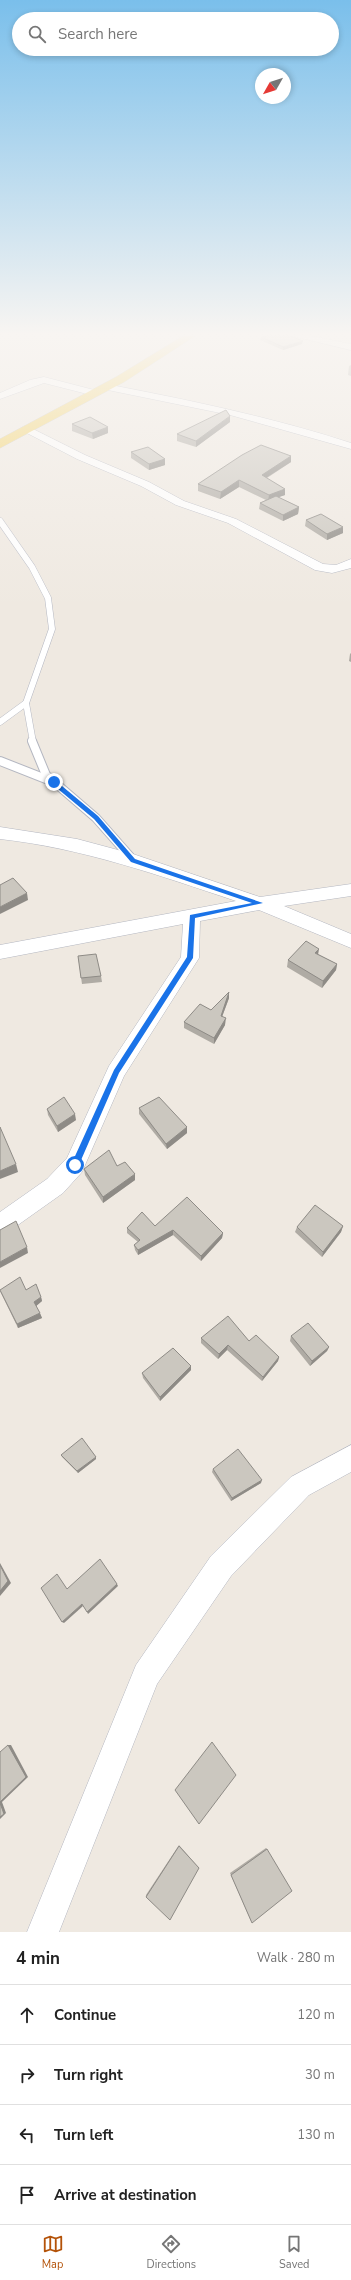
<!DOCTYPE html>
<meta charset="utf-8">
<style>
body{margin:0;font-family:"Nunito Sans",sans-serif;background:#f6f6f6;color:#222}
.compass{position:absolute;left:255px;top:68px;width:36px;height:36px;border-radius:50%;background:#fff;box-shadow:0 2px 6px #0003;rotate:231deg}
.stop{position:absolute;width:12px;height:12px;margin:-9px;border:3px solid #1a73e8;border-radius:50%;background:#fff}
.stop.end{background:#1a73e8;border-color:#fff;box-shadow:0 1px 4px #0008}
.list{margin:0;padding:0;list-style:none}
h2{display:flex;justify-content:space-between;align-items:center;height:52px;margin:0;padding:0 16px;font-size:17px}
h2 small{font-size:13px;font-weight:400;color:#767676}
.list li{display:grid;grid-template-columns:26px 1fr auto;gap:12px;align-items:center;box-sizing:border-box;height:60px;padding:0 16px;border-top:1px solid #e0e0e0}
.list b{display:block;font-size:15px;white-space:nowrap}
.list em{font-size:13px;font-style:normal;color:#767676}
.icon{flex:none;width:22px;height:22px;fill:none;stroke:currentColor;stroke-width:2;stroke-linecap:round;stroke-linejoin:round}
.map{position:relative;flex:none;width:351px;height:1932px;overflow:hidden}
.search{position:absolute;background:#fff;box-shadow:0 2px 6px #0003;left:12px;right:12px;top:12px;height:44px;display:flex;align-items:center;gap:10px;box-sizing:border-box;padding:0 14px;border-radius:22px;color:#767676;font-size:15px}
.sheet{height:292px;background:#fff}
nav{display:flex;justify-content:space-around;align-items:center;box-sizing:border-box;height:56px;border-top:1px solid #e0e0e0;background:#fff;font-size:11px;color:#767676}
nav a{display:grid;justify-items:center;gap:2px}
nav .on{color:#b45309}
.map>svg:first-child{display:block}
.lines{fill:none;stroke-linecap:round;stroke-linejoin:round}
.service-far1-casing{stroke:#b4b7c1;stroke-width:7}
.service-casing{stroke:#b4b7c1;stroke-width:10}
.minor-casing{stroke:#b4b7c1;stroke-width:1}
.primary-casing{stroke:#c9c9c9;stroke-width:1}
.service-far1{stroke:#fff;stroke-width:6}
.service{stroke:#fff;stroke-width:8}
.minor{fill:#fff;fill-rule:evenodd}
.primary{fill:#f2d163;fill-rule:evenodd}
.wall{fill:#afaba4}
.shaded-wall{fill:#8e8b86}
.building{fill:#cbc7bf;stroke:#8e8b86}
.route{fill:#1a73e8}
</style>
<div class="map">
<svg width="351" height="1932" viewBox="0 0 351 1932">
<rect width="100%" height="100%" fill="#efe9e1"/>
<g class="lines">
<defs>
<g id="service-far1">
<polyline points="0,521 32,567 48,598 52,629 26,703 33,742"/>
<polyline points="0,722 26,703"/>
</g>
<g id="service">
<polyline points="32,741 46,775 96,818 133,860"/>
<polyline points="0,761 51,781"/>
</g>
<g id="minor">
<polygon points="293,336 311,336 351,344 351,350"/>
<polygon points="44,377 98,391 100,393 95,396 44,383 0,399 0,393 30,380"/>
<path d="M106 384C189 400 271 417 351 443V449L230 415 103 389V385Z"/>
<polygon points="27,426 85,455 149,482 184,501 236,519 323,564 336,565 351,559 351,568 332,573 315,570 228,523 176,505 141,486 77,459 23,431 23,427"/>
<path d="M0 827 77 839 133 854 260 897 351 884V896L284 906 351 934V948L259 910 200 921 199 958 124 1076 82 1172 63 1193 8 1232 0 1235V1212L47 1179 67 1158 109 1066 181 957 183 924 0 959V945L236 901C158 875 82 848 0 839Z"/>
<polygon points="351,1445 351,1472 309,1495 231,1576 157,1684 59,1932 27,1932 136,1665 211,1556 291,1477"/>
</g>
<polygon id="primary" points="183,336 195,336 124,382 0,448 0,439 116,377"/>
</defs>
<use href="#service-far1" class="service-far1-casing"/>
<use href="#service" class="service-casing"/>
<use href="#minor" class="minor-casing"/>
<use href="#primary" class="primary-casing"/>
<use href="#service-far1" class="service-far1"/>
<use href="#service" class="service"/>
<use href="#minor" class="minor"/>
<use href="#primary" class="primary"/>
</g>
<g class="wall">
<polygon points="261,337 302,344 283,350 260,340"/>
<polygon points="351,365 351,376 348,375 349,366"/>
<polygon points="230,422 196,447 177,441 177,434"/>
<polygon points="72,424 108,433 93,439 72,431"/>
<polygon points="131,452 165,459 165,465 149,470 131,458"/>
<polygon points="291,456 291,462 267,478 285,495 278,497 299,507 298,514 283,521 259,509 260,503 266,500 239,487 220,499 198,491 198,484"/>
<polygon points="306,520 343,533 327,540 305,526"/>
<polygon points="351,653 351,662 349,661 350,654"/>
<polygon points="318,954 337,964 336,970 322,988 287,967 288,960"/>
<polygon points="78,956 101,976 102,982 82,984"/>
<polygon points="229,992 229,998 222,1017 225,1025 214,1044 184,1028 184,1022 211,1010"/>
<polygon points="139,1108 187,1127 187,1133 167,1149 139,1114"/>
<polygon points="47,1109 76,1120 58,1132 48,1115"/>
<polygon points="117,1166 135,1180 103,1203 85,1175 84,1169"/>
<polygon points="155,1226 223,1233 222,1238 201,1261 173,1235 138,1255 135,1250 134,1245 138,1242 127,1233 127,1228"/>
<polygon points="343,1226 341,1232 322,1257 295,1232 297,1227"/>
<polygon points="26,1290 41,1297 42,1301 36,1306 42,1318 18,1328 0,1291"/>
<polygon points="291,1336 329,1347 327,1351 310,1366 290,1341"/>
<polygon points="201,1338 249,1341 279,1357 278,1361 262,1381 227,1350 218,1359 201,1343"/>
<polygon points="191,1366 191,1370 160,1401 143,1378 142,1373"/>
<polygon points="61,1455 96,1459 78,1473 62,1457"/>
<polygon points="213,1469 261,1483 231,1501 212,1472"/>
<polygon points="179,1845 198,1867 199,1868 146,1897 146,1895"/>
<polygon points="266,1848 267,1849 251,1921 230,1873"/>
</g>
<g class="shaded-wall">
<polygon points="303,341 302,344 283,350 283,347"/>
<polygon points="230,416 230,422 196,447 196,441"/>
<polygon points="108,427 108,433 93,439 92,433"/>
<polygon points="291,456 291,462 261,481 262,475"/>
<polygon points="165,459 165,465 149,470 149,464"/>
<polygon points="239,480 239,487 220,499 221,492"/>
<polygon points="285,489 285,495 268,501 269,495"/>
<polygon points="299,507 298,514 283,521 283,515"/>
<polygon points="343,527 343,533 327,540 327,534"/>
<polygon points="27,893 28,900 0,914 0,907"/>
<polygon points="319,949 318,955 315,953"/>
<polygon points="337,964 336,970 322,988 323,981"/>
<polygon points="229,992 229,998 220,1022 221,1016"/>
<polygon points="226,1018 225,1025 214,1044 214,1038"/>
<polygon points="75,1114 76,1120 58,1132 57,1126"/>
<polygon points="187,1127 187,1133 167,1149 166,1144"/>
<polygon points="16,1164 18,1172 0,1179 0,1171"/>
<polygon points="135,1174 135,1180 103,1203 103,1197"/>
<polygon points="343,1226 341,1232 322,1257 323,1252"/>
<polygon points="173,1230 173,1235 138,1255 138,1250"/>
<polygon points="223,1233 222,1238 201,1261 201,1256"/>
<polygon points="27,1247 28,1253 0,1268 0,1262"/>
<polygon points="41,1297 42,1301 35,1307 34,1302"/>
<polygon points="40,1313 42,1318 18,1328 17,1324"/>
<polygon points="228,1345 227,1350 218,1359 219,1354"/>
<polygon points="329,1347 327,1351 310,1366 312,1361"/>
<polygon points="279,1357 278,1361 262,1381 263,1377"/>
<polygon points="191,1366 191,1370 160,1401 160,1397"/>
<polygon points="96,1457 96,1459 78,1473 77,1471"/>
<polygon points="262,1480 261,1483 231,1501 232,1498"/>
<polygon points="0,1563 11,1583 0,1596"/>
<polygon points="117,1584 118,1586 88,1614 87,1612"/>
<polygon points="82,1604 83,1606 64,1623 62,1622"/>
<polygon points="8,1745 11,1745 28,1777 2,1802 6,1813 0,1819 0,1802"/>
</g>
<g class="building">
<polygon points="267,336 290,336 303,341 283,347 261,337"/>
<polygon points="226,410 230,416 196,441 177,434"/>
<polygon points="90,417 108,427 92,433 72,424"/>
<polygon points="261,445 291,456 262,475 285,489 269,495 239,480 221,492 198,484 242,455"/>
<polygon points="148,447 165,459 149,464 131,452"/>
<polygon points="276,496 299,507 283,515 260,503"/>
<polygon points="321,514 343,527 327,534 306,520"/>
<polygon points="13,878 27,893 0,907 0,885"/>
<polygon points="306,941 319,949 315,953 337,964 323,981 288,960"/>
<polygon points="96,954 101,976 81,978 78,956"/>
<polygon points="229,992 221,1016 226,1018 214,1038 184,1022 200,1004 211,1010"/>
<polygon points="64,1097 75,1114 57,1126 47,1109"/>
<polygon points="159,1097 187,1127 166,1144 139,1108"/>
<polygon points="0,1127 16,1164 0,1171"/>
<polygon points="109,1150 117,1166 125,1162 135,1174 103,1197 84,1169"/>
<polygon points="187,1197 223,1233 201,1256 173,1230 138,1250 134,1245 140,1240 127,1228 142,1212 155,1226"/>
<polygon points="315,1205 343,1226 323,1252 297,1227"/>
<polygon points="16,1221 27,1247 0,1262 0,1230"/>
<polygon points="20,1277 26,1290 36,1284 41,1297 34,1302 40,1313 17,1324 0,1290"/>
<polygon points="228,1316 249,1341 256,1335 279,1357 263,1377 228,1345 219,1354 201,1338"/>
<polygon points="308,1323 329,1347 312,1361 291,1336"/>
<polygon points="173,1348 191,1366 160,1397 142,1373"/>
<polygon points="82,1438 96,1457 77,1471 61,1455"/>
<polygon points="238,1449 262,1480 232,1498 213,1469"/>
<polygon points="100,1559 117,1584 87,1612 82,1604 62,1622 41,1588 57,1574 67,1589"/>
<polygon points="0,1565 8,1581 0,1591"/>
<polygon points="212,1742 236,1775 199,1824 175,1790"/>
<polygon points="8,1745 26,1777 0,1802 0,1752"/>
<polygon points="0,1803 4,1814 0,1817"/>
<polygon points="179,1846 199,1868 170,1920 146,1897"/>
<polygon points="267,1849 292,1891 252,1923 231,1875"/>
</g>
<linearGradient id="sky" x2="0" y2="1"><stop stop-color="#7abfeb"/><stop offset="0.55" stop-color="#f8f5f2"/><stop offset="1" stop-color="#f8f5f2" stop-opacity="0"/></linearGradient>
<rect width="351" height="607" fill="url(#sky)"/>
<polygon class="route" points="52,781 56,781 98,816 135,859 263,903 195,918 193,958 119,1073 78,1167 75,1168 71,1165 114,1070 187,957 190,915 252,903 131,862 94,819 52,784"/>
</svg>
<svg class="compass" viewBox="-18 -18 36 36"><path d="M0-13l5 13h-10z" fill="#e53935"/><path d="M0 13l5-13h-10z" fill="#767676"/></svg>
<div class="stop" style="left:75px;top:1165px"></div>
<div class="stop end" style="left:54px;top:782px"></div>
<div class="search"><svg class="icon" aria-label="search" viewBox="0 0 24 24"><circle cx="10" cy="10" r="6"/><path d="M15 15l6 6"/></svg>Search here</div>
</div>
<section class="sheet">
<h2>4 min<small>Walk · 280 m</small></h2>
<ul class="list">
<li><svg class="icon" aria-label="ahead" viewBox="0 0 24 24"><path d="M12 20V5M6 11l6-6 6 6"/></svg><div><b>Continue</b></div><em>120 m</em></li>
<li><svg class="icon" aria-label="right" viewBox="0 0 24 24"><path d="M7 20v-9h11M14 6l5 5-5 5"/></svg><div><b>Turn right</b></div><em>30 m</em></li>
<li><svg class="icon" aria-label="left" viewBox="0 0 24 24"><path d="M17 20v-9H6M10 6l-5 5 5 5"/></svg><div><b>Turn left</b></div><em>130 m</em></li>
<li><svg class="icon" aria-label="arrive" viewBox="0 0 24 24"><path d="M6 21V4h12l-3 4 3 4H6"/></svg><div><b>Arrive at destination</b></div></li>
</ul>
</section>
<nav>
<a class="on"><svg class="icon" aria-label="map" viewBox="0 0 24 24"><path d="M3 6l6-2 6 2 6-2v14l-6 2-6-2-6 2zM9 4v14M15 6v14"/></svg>Map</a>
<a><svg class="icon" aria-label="directions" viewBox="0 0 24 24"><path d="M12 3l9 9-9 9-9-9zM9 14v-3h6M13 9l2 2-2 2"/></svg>Directions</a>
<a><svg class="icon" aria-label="saved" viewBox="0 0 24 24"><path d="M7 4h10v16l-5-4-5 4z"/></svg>Saved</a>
</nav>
